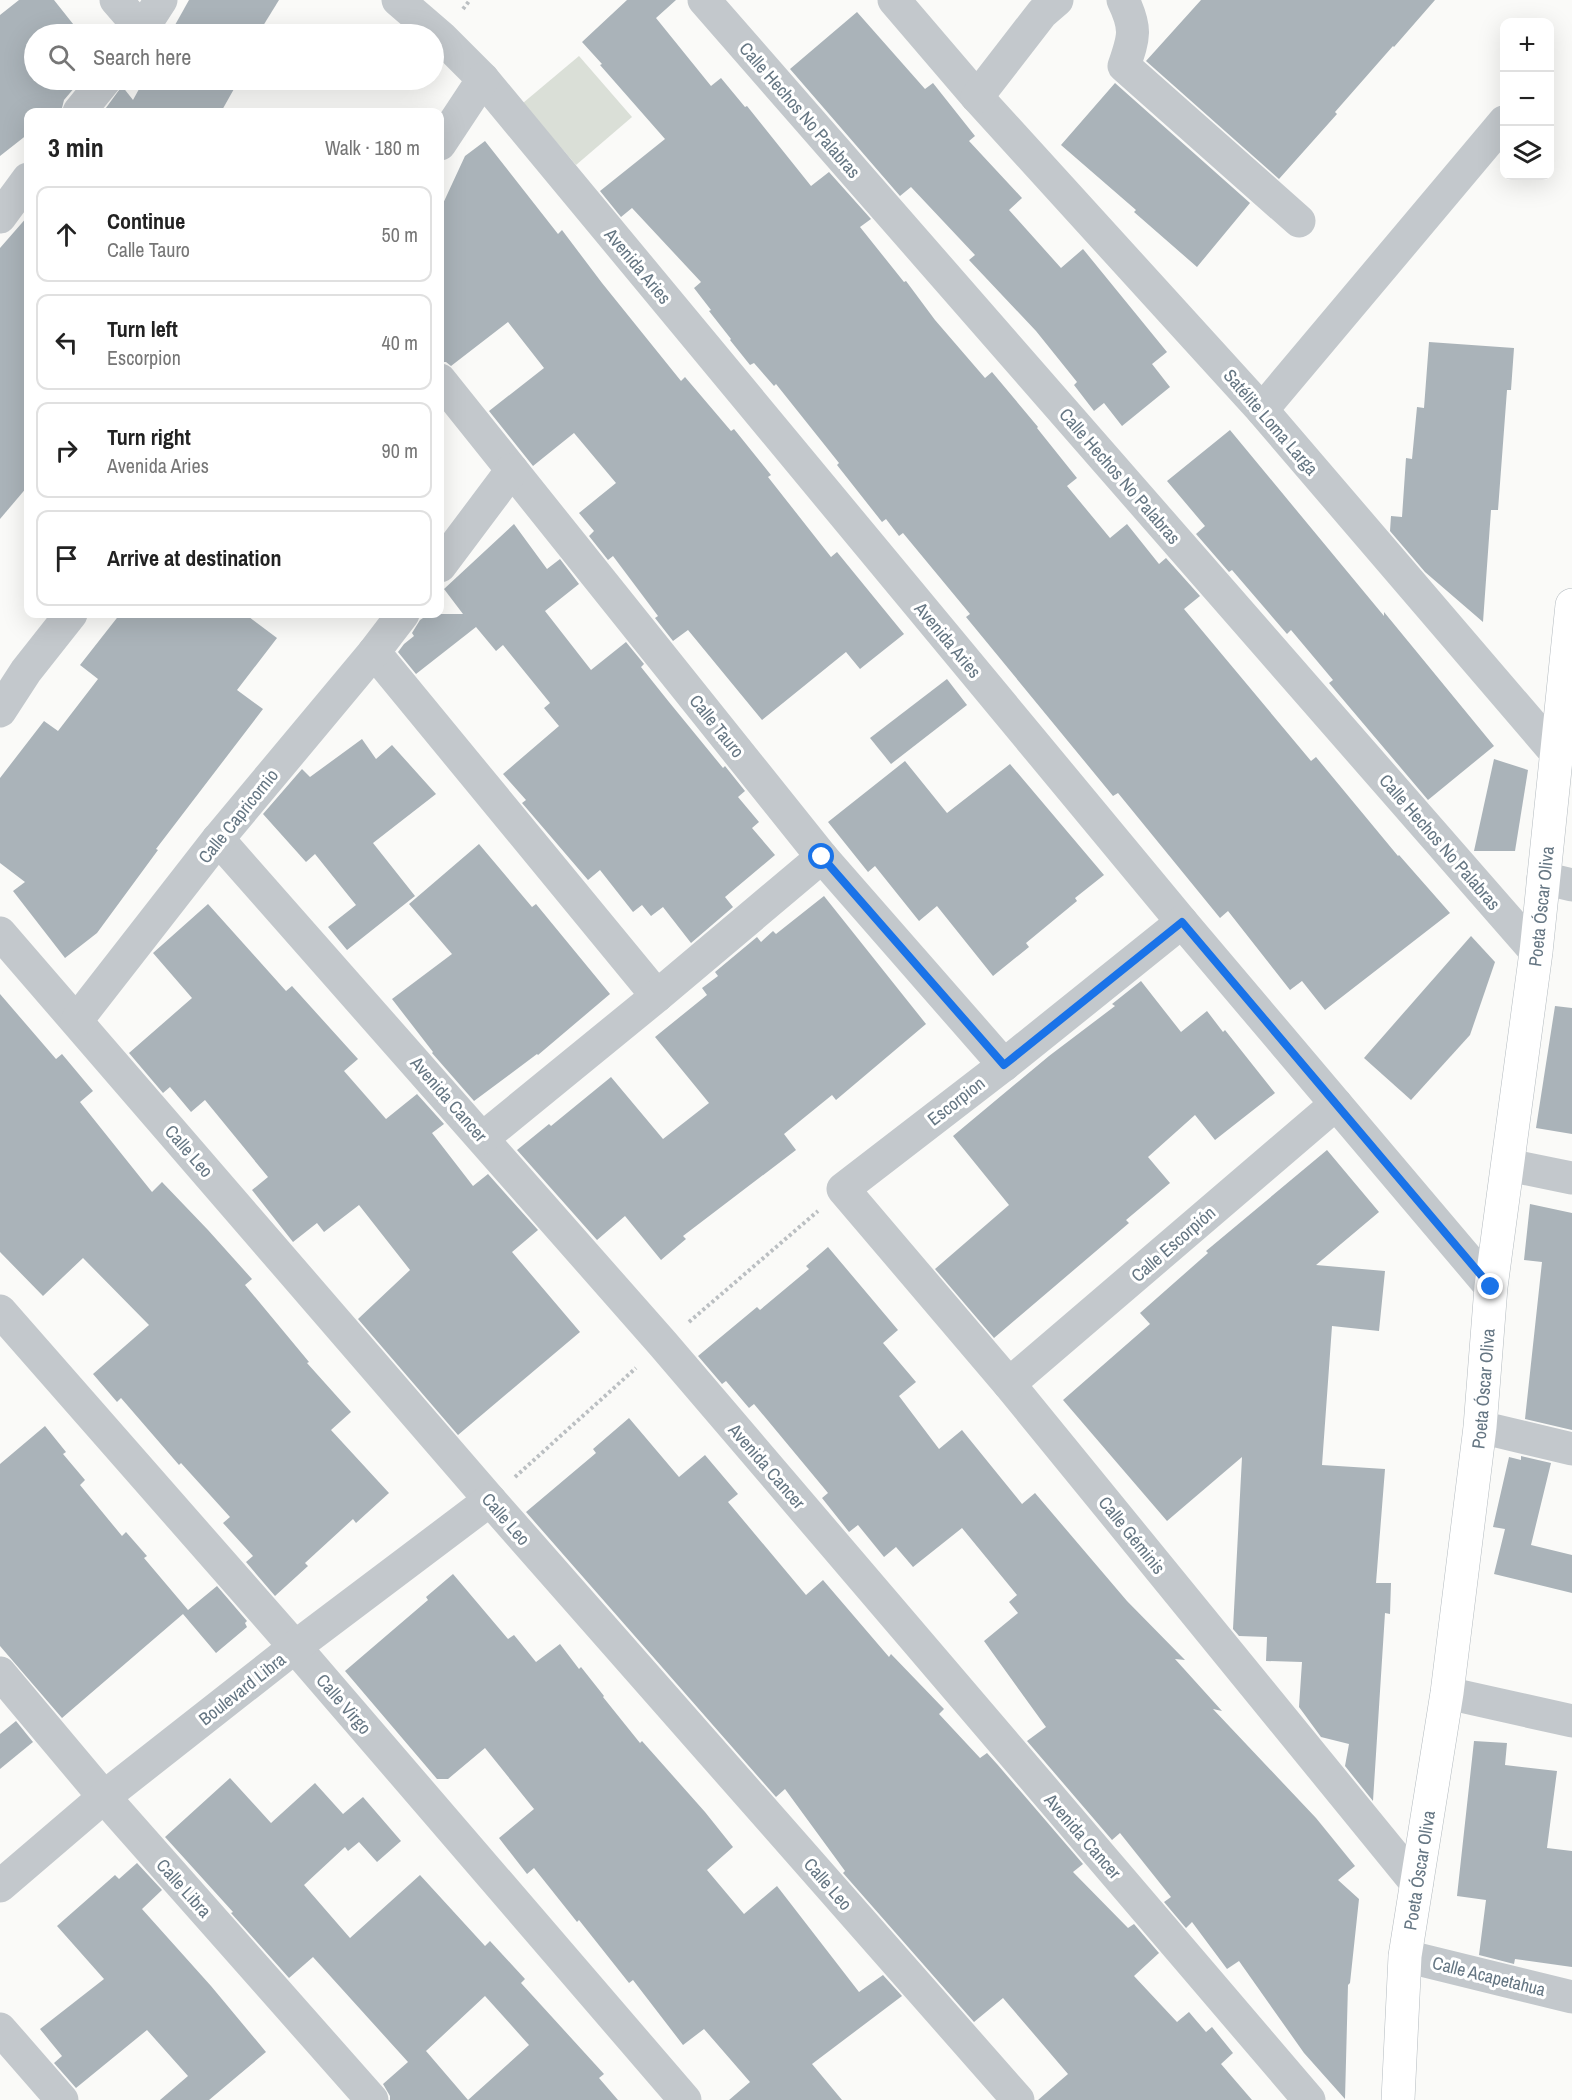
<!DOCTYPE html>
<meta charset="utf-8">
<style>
body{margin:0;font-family:"Archivo Narrow",sans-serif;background:#f6f6f6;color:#222}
.controls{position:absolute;right:18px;top:18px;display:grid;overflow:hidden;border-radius:12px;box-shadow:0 6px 24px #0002}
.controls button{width:54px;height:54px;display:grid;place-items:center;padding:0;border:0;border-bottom:2px solid #e0e0e0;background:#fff;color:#222;font:30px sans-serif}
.stop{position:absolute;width:18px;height:18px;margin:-14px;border:4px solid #1a73e8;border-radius:50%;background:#fff}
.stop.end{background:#1a73e8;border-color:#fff;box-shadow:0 2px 6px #0008}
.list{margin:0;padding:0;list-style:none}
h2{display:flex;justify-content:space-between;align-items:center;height:78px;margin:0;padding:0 24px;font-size:26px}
h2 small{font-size:20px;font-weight:400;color:#767676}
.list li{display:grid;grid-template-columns:39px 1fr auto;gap:18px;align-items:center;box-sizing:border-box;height:96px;margin:0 12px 12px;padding:0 12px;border:2px solid #e0e0e0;border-radius:12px}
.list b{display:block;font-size:22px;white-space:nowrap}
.list p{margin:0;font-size:20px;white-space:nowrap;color:#767676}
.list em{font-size:20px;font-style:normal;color:#767676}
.icon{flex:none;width:33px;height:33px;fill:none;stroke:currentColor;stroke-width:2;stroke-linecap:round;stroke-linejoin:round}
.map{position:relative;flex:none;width:1572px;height:2100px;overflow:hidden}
.search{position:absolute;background:#fff;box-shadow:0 6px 24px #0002;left:24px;top:24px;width:420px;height:66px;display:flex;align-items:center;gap:15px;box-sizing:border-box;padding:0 21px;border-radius:33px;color:#767676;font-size:22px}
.panel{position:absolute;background:#fff;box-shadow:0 6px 24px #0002;left:24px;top:108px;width:420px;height:510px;border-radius:12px}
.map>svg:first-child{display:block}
.green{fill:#dadfd7}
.building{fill:#aab3b9;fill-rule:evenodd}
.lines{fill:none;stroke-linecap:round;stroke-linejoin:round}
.secondary-casing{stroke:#b3babf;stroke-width:34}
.path{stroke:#bbbfc2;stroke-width:4;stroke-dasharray:3 3;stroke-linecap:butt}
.street{stroke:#c3c8cc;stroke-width:33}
.secondary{stroke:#fff;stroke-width:33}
.route{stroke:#1a73e8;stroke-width:8}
.labels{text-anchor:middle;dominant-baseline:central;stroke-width:6;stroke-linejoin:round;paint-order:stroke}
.street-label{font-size:18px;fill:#657683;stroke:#fff}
</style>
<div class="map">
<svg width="1572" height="2100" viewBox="0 0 1572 2100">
<rect width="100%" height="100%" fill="#fafaf8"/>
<polygon class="green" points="579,56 632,117 576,165 523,103"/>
<g class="building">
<polygon points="19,0 54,0 81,34 34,34 34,80 81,80 64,100 61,112 28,112 28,134 0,156 0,15"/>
<polygon points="189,0 279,0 258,34 170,34"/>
<polygon points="627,0 676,0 656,18 711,86 721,78 745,107 747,106 811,186 829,172 871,219 860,227 904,282 906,281 935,320 985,378 992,372 1038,427 1037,428 1077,478 1067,486 1110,538 1127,524 1159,564 1166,558 1200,596 1184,609 1311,761 1316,757 1398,856 1399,855 1450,913 1325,1010 1302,981 1290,990 1228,911 1220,918 1118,793 1113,796 966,617 970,614 903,533 899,536 886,519 882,522 837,465 839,463 776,384 774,386 754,363 750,365 730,340 731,339 709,311 711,310 694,288 701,282 632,208 621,217 600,191 665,139 600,65 602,64 582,42"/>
<polygon points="1201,0 1435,0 1394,47 1393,46 1335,112 1337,114 1279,179 1146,61"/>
<polygon points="857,12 925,89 933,83 975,136 969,141 1022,198 1009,210 1061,268 1083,249 1167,352 1152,364 1170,387 1122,426 1104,403 1094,411 1074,385 1077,382 1036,331 969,260 975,255 911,187 900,196 790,69"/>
<polygon points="144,80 239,80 221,112 103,112 122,86 133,100"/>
<polygon points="1115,83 1250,203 1197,267 1134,212 1136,210 1061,145"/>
<polygon points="485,141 558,234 562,230 602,283 681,381 685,377 731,431 734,429 771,475 768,477 831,557 837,552 904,634 860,669 846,652 762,720 688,630 673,641 655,618 658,616 613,556 608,560 589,536 594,531 579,513 616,483 574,433 533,466 489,411 544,368 508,322 451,366 446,362 440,362 440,210 465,156"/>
<polygon points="28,216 28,486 0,519 0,248"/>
<polygon points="1429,342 1514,348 1511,390 1507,390 1498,510 1491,510 1483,622 1425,572 1390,531 1391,516 1402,517 1406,458 1412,459 1417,407 1424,408"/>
<polygon points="1230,430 1384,616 1384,612 1494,746 1428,800 1329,683 1333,680 1291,630 1287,634 1232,570 1229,572 1196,534 1205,526 1167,481"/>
<polygon points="514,524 547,569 560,559 579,584 545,611 591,670 626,642 644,664 641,667 669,702 723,768 725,766 745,791 738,797 759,822 752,828 775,855 725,897 733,907 691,943 663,907 651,916 642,905 633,912 600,870 588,880 522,803 526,800 503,774 559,726 544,708 550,703 503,645 496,651 476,627 416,674 398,652 404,644 414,636 412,633 420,620 429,614 463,614 444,589"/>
<polygon points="120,614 245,614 277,638 237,690 263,709 156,849 158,850 97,933 65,958 13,891 25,882 0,863 0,778 44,721 58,731 98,679 80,665"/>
<polygon points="947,679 967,705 891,764 870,738"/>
<polygon points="362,739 376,759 392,745 436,794 373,843 415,896 347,950 328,927 356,905 315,854 306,862 263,814 302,769 310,777"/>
<polygon points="1494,759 1528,770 1515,851 1474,851"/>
<polygon points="905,761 947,813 1010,764 1104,875 1075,898 1077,901 1026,943 1029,947 993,976 937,906 919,921 875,866 868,872 828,822"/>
<polygon points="479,844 532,907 536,904 610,994 538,1055 537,1054 474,1101 432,1053 433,1052 392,999 452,954 409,904"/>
<polygon points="824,896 926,1024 836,1100 832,1095 784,1134 796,1150 683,1236 686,1239 661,1260 625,1216 597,1240 517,1150 549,1124 551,1126 611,1077 663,1139 709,1103 655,1037 707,995 702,988 718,976 715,972 757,937 761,942 773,931 776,934"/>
<polygon points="208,904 286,991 292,986 358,1059 344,1071 386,1119 417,1094 444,1124 432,1133 473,1186 488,1174 538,1230 512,1252 580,1332 458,1435 358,1319 410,1270 359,1205 324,1232 317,1223 293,1242 252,1190 268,1177 205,1100 191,1112 170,1087 163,1093 129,1053 192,998 153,953"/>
<polygon points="1471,936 1495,962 1470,1035 1411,1100 1364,1058"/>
<polygon points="1141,981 1181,1032 1207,1011 1223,1032 1225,1030 1275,1093 1215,1140 1195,1115 1148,1157 1170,1183 1126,1220 1129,1223 994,1338 935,1269 1009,1205 953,1136 1049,1056 1115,1006 1112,1004"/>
<polygon points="0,994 56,1059 62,1054 93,1091 80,1102 152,1192 162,1182 208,1230 252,1279 245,1285 309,1362 307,1363 351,1412 331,1430 389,1493 356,1523 353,1519 305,1563 308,1566 275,1596 246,1562 253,1556 223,1523 230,1517 181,1463 179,1465 121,1398 117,1402 93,1374 149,1325 83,1258 43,1296 0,1252"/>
<polygon points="1555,1006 1572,1008 1572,1134 1536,1128"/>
<polygon points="1327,1150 1379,1212 1316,1265 1385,1271 1379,1331 1332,1326 1322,1465 1385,1469 1376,1583 1391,1583 1390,1614 1385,1613 1373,1801 1345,1766 1349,1744 1321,1737 1299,1707 1302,1662 1266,1661 1267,1637 1239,1636 1233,1629 1242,1457 1167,1521 1063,1400 1150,1324 1140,1313 1208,1253 1206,1251"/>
<polygon points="1530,1204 1572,1213 1572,1430 1525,1419 1542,1262 1524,1260"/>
<polygon points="828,1247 898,1330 883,1343 916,1382 899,1396 939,1449 962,1430 1022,1504 1035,1493 1127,1601 1185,1660 1175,1659 1222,1711 1213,1709 1316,1818 1355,1866 1338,1880 1359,1899 1350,1983 1348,1985 1345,2099 1304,2053 1239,1961 1227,1969 1192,1922 1186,1928 1164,1902 1171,1897 1120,1833 1112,1840 1027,1741 1046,1727 984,1641 1018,1613 1009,1602 1017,1595 962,1528 913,1567 896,1547 884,1557 858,1525 849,1532 822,1498 828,1493 754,1404 749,1408 726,1381 722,1384 698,1356 757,1307 760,1310 809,1269 806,1266"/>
<polygon points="629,1418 679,1477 705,1455 738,1494 728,1502 806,1595 823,1580 889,1657 891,1654 944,1709 939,1714 980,1758 987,1753 997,1764 1083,1864 1073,1872 1128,1928 1134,1924 1159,1953 1134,1976 1177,2022 1189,2012 1206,2032 1212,2027 1233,2053 1221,2064 1252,2100 1038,2100 1068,2074 1003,1998 974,2022 843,1873 845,1871 785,1789 776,1797 526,1512 596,1453 593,1449"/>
<polygon points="45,1426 66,1452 63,1454 85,1480 80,1485 122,1536 126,1532 147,1556 144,1558 188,1610 217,1586 247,1621 245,1623 247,1627 216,1653 183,1614 62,1718 0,1646 0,1464"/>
<polygon points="1521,1456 1551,1463 1531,1545 1572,1555 1572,1593 1494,1574 1505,1529 1493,1527 1509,1457 1521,1460"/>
<polygon points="453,1574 508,1639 514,1635 536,1662 560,1644 579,1669 581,1667 604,1696 603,1697 640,1743 642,1741 705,1812 733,1847 707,1870 744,1914 777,1886 859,1992 883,1975 902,1996 812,2064 842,2100 729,2100 750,2082 704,2029 683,2045 633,1980 629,1983 579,1920 577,1922 534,1868 527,1874 499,1838 534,1809 485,1748 448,1779 437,1779 345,1671 428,1600 426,1597"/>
<polygon points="16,1721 33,1742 0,1769 0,1734"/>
<polygon points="1474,1741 1507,1743 1505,1765 1557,1771 1547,1848 1572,1851 1572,1967 1515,1959 1514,1964 1479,1955 1486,1900 1457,1896"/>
<path d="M230 1778 271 1823 315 1783 343 1814 363 1797 401 1841 377 1862 359 1842 348 1851 345 1847 304 1885 350 1938 420 1875 485 1946 490 1941 525 1979 521 1983 604 2074 599 2078 618 2100H390V2096L383 2084 408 2062 313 1957 289 1978 231 1913 233 1912 165 1837ZM485 1996 529 2045 468 2100 426 2051Z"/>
<polygon points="137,1863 162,1890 142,1909 211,1986 266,2052 209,2100 160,2100 188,2076 147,2030 76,2088 54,2063 62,2056 40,2029 104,1979 57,1926 115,1875 119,1879"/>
</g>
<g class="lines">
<defs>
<g id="secondary">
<path id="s1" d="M1398 2100 1405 1956 1447 1693 1480 1427 1491 1287 1536 952 1572 605"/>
</g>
</defs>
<use href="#secondary" class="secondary-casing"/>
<g class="path">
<polyline points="463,9 470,0"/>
<polyline points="689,1322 818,1211"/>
<polyline points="515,1477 636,1368"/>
</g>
<g class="street">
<polyline points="116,0 142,30"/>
<polyline points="398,0 441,37 483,79 1182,922 1491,1287"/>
<polyline points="704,0 1536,952"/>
<polyline points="894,0 977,97 1262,410 1556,753"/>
<path d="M1123 0C1137 29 1134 37 1124 66L1299 221"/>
<polyline points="139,34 161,0"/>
<polyline points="977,97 1042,13 1057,0"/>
<polyline points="79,112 105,80"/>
<polyline points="440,144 483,79"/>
<polyline points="0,217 28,179"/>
<polyline points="440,380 822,857 1004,1065"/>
<polyline points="1262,410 1504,122"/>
<polyline points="440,566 512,470"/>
<polyline points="374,652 657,996"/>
<polyline points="0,711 26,671 71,614"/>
<polyline points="218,839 663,1344 1309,2100"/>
<polyline points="1543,878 1572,885"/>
<polyline points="1182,922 1004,1065 843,1189 1009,1384 1417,1884"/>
<polyline points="0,933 490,1500 1018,2100"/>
<polyline points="77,1020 218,839 374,652 403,614"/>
<polyline points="483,1138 657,996 822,857"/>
<polyline points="1508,1165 1572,1178"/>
<polyline points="0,1311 295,1647 685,2100"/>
<polyline points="1009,1384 1336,1104"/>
<polyline points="1480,1427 1572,1449"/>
<polyline points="0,1673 104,1797 372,2100"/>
<polyline points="1447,1693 1572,1721"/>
<polyline points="0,1886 104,1797 295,1647 490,1500"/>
<polyline points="1405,1956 1572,1997"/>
<polyline points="0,2029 62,2100"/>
</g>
<use href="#secondary" class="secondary"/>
</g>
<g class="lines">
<polyline class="route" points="822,857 1004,1065 1182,922 1491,1287"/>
</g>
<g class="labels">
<g class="street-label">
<text transform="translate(800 110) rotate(49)">Calle Hechos No Palabras</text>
<text transform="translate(638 266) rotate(50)">Avenida Aries</text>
<text transform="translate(1271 422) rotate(49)">Satélite Loma Larga</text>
<text transform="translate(1120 476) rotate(49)">Calle Hechos No Palabras</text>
<text transform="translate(948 640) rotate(50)">Avenida Aries</text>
<text transform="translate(717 726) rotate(51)">Calle Tauro</text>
<text transform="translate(238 816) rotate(-51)">Calle Capricornio</text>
<text transform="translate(1440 842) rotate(49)">Calle Hechos No Palabras</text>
<text stroke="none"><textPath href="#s1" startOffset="1203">Poeta Óscar Oliva</textPath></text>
<text transform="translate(449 1099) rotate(49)">Avenida Cancer</text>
<text transform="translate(956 1101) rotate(-38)">Escorpion</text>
<text transform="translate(189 1151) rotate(49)">Calle Leo</text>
<text transform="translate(1173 1244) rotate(-41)">Calle Escorpión</text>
<text stroke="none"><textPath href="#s1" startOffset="717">Poeta Óscar Oliva</textPath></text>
<text transform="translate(767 1466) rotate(49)">Avenida Cancer</text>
<text transform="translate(506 1519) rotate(49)">Calle Leo</text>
<text transform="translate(1132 1535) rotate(51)">Calle Géminis</text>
<text transform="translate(242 1689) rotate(-38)">Boulevard Libra</text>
<text transform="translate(344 1704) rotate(49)">Calle Virgo</text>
<text transform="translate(1083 1836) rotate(49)">Avenida Cancer</text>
<text stroke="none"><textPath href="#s1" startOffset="231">Poeta Óscar Oliva</textPath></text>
<text transform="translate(828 1884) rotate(49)">Calle Leo</text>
<text transform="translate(184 1888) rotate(48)">Calle Libra</text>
<text transform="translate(1489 1976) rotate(14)">Calle Acapetahua</text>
</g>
</g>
</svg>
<div class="controls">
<button>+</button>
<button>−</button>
<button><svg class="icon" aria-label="layers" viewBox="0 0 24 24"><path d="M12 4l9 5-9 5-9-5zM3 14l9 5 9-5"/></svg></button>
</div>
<div class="stop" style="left:822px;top:857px"></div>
<div class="stop end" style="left:1491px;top:1287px"></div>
<div class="search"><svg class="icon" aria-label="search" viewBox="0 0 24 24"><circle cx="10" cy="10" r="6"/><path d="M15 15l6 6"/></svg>Search here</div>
<section class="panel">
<h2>3 min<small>Walk · 180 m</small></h2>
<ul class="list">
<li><svg class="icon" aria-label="ahead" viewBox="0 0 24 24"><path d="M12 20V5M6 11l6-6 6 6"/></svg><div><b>Continue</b><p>Calle Tauro</p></div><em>50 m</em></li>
<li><svg class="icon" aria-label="left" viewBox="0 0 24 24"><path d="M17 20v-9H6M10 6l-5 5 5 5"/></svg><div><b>Turn left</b><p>Escorpion</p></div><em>40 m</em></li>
<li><svg class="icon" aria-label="right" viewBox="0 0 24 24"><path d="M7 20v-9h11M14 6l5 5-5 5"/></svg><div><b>Turn right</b><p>Avenida Aries</p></div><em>90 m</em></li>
<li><svg class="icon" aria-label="arrive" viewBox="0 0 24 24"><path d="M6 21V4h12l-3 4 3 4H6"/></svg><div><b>Arrive at destination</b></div></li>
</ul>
</section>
</div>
